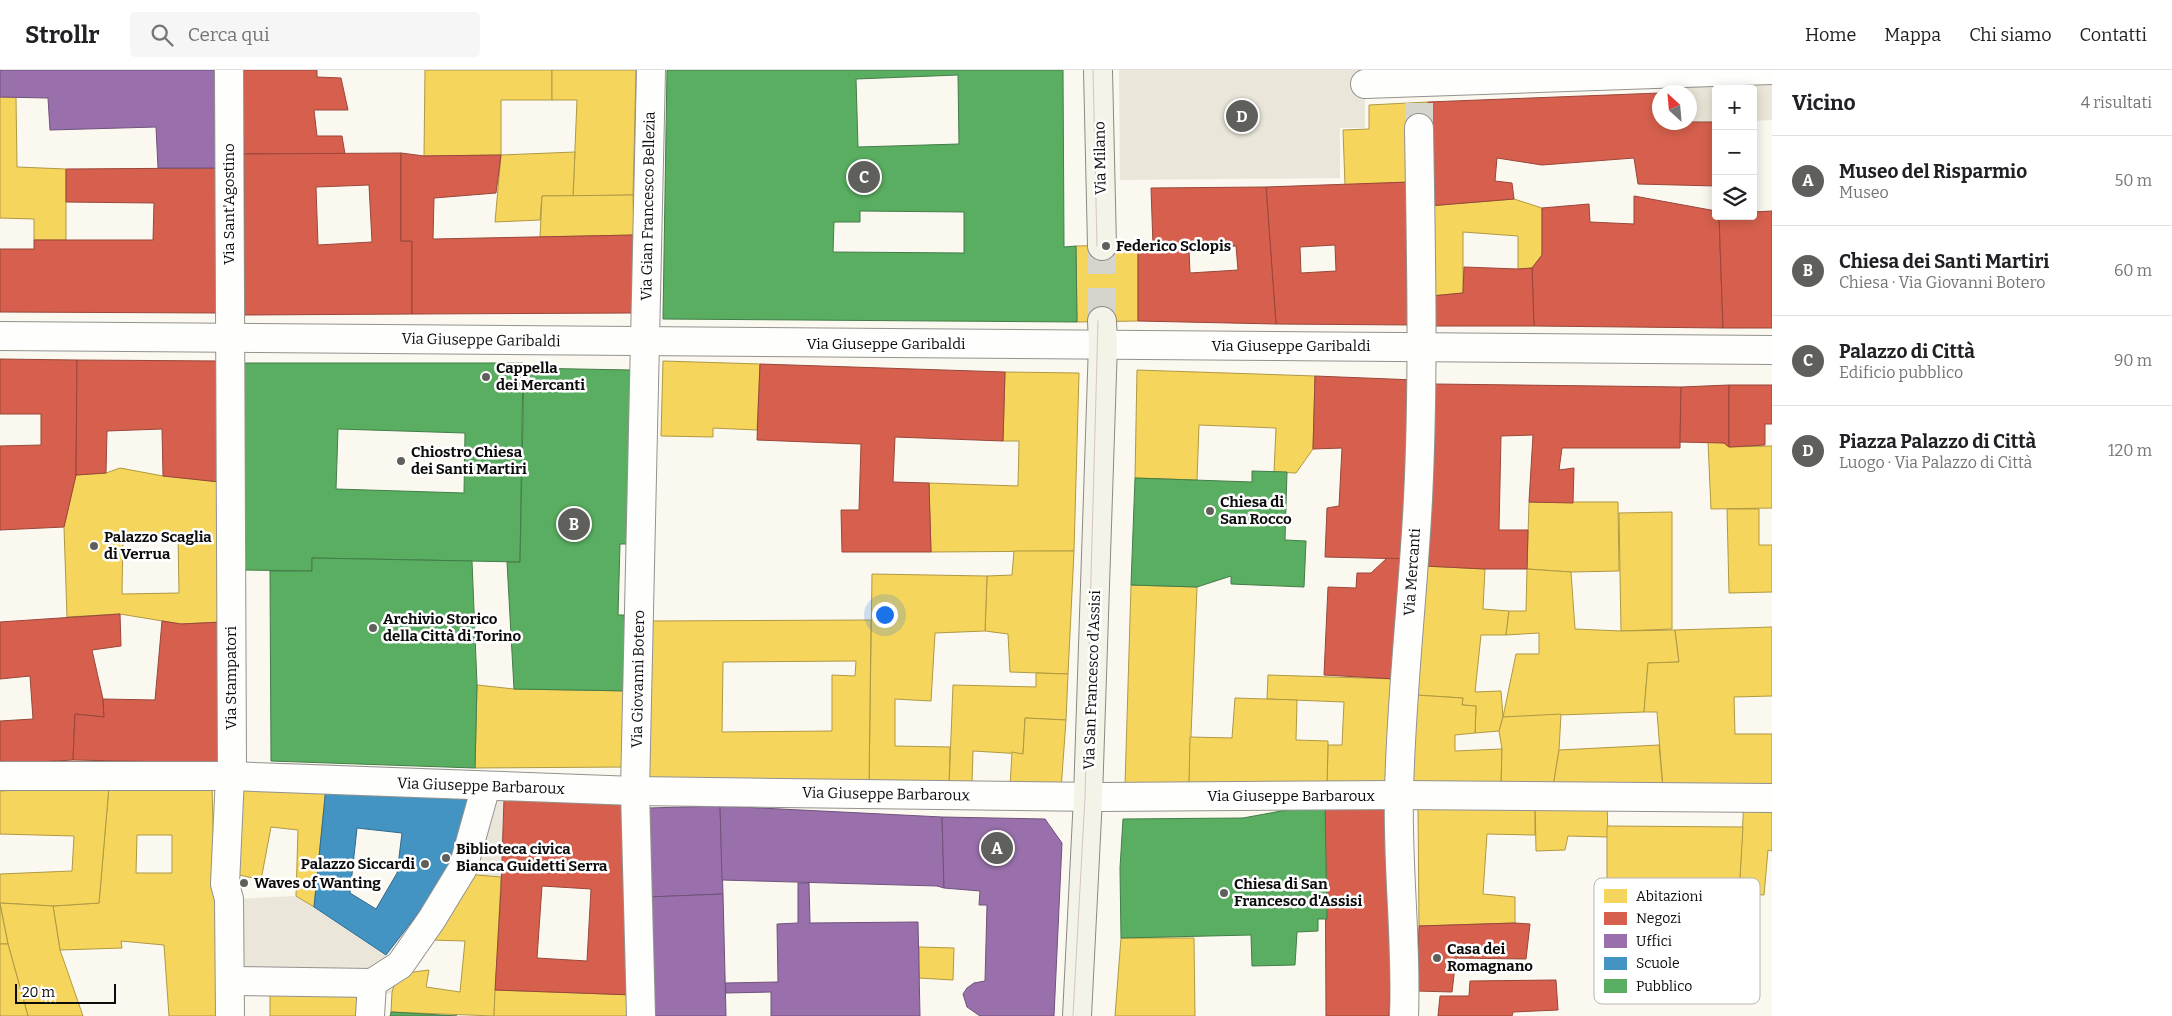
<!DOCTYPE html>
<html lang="it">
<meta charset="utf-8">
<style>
body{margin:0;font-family:Bitter,serif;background:#f6f6f6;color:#202124}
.controls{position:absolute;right:15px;top:15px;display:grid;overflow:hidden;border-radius:5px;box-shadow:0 2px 12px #0003}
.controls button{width:45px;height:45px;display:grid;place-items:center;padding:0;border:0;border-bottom:1px solid #e0e0e0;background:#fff;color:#202124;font:25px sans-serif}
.compass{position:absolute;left:1652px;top:15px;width:45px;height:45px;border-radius:50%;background:#fff;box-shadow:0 2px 12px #0003;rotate:334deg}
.scale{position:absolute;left:15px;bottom:12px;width:101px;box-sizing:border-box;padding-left:5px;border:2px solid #0c0c0c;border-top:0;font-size:14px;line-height:18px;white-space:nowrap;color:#0c0c0c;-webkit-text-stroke:4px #fff;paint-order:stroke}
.you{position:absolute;left:884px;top:544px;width:18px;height:18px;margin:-12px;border:4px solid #fff;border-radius:50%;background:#1a73e8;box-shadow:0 0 0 8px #1a73e833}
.badge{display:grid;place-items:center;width:32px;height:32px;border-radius:50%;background:#5f5f5b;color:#fff;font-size:16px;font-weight:700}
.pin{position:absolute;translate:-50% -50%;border:2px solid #fff;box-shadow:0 1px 5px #0006}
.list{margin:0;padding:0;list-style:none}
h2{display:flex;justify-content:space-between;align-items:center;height:65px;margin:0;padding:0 20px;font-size:21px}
h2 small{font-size:16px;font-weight:400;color:#757577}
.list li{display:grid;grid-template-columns:32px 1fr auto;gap:15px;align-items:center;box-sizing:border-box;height:90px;padding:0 20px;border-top:1px solid #e0e0e0}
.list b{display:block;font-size:19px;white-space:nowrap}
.list p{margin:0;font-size:16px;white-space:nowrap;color:#757577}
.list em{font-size:16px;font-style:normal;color:#757577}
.icon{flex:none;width:28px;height:28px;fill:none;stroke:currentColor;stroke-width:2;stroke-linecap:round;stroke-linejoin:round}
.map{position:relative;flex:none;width:1772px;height:946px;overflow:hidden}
header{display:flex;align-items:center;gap:30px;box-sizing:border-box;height:70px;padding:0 25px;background:#fff;border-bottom:1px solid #e0e0e0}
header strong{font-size:24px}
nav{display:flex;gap:28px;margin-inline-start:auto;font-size:18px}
.search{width:350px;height:45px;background:#f6f6f6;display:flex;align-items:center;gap:12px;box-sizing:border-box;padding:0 18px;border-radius:5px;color:#757577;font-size:19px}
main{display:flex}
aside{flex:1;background:#fff}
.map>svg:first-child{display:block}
.plaza{fill:#eae7da}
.homes{fill:#f6d55c;stroke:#b09944;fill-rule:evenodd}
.shops{fill:#d6604d;stroke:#99473a;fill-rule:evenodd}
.offices{fill:#9970ab;stroke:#6f527b}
.schools{fill:#4393c3;stroke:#326a8c;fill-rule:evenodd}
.public{fill:#5aae61;stroke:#437d48;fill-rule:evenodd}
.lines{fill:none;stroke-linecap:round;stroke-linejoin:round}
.street-tunnel{stroke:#d6d5cd;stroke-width:28;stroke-dasharray:28 14;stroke-linecap:butt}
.secondary-tunnel{stroke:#d6d5cd;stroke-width:28;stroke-dasharray:28 14;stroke-linecap:butt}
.street-casing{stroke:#93928e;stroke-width:30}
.secondary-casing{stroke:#8a8985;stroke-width:30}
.street{stroke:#fefefd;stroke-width:28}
.secondary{stroke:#f4f3e8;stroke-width:28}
.tram{stroke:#d7c3c3;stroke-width:1}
.poi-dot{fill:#5f5f5b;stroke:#fff;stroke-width:2}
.labels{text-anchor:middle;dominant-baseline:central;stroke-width:5;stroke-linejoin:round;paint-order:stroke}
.street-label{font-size:15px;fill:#0c0c0c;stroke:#fff}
.poi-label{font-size:15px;font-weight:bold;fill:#0c0c0c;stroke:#fff;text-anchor:start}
.key{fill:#fff;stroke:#b6b6b6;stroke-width:1}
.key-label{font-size:14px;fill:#0c0c0c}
</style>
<header>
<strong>Strollr</strong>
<div class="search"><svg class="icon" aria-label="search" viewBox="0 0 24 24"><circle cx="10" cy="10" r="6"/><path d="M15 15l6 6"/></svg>Cerca qui</div>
<nav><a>Home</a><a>Mappa</a><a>Chi siamo</a><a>Contatti</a></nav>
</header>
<main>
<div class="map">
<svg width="1772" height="946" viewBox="0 0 1772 946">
<rect width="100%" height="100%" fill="#faf8ef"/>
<g class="plaza">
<polygon points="1119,0 1365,0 1365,58 1340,58 1340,108 1120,110"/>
<polygon points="1684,0 1772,0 1772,50 1753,51 1753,19 1716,19 1716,52 1686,53 1690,52 1690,22 1685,22"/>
<polygon points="468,724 504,729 501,807 465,804 457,785"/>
<polygon points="296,826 400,895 392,922 370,931 217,921 215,830"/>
</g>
<g class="homes">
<polygon points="425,0 552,0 552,30 501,30 501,85 424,86"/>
<polygon points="552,0 636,0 633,125 573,126 577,30 552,30"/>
<polygon points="0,27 16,27 17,97 66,99 66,170 34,170 34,149 0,148"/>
<polygon points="1428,32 1428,57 1410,112 1345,115 1343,60 1369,59 1369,35"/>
<polygon points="575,82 573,126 542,126 540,150 495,152 501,85"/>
<polygon points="633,125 634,165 540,167 542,126"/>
<polygon points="1514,129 1542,138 1542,185 1532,198 1518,199 1518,166 1463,162 1463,223 1431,226 1428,136"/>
<polygon points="1138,175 1138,251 1077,252 1076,176"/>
<polygon points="663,291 760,294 757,360 713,358 713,367 661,366"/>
<polygon points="1137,300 1315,306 1313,379 1296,403 1274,402 1276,358 1199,355 1197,410 1135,408"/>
<polygon points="1005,302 1079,303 1074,481 931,482 929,413 1018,416 1019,371 1003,371"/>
<polygon points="1708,372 1724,373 1729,377 1772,376 1772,438 1711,439"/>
<path d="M120 398 163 406 220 412 222 552 181 554 120 544 67 547 64 457 76 405 106 403ZM178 463 179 523 122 524 123 466Z"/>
<polygon points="1529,432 1618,432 1619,501 1571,502 1527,499"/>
<polygon points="1727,439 1759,439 1759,475 1772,475 1772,522 1729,523"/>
<polygon points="1672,442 1672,559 1621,561 1619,443"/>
<polygon points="1014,481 1074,481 1068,604 1010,602 1008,564 985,561 987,506 1012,505"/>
<polygon points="1424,496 1485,499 1483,539 1509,541 1506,565 1481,565 1475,622 1501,621 1503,647 1499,661 1475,663 1476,636 1462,635 1463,628 1415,625"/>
<polygon points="1527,499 1571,502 1575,559 1621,561 1675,560 1679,592 1648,593 1644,642 1503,647 1516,584 1539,584 1539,563 1506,565 1509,541 1526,541"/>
<polygon points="872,504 987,506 985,561 935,563 931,631 895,629 895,676 950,677 949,718 869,717"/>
<polygon points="1131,515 1197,517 1189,715 1125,716"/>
<path d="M871 550 869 717 647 710 652 551ZM856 591 855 606 832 605V661L722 662 723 592Z"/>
<polygon points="1772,557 1772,626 1734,627 1735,664 1772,664 1772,720 1663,719 1657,642 1644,642 1648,593 1679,592 1675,560"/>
<polygon points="1036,603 1068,604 1066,650 1025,648 1023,684 973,681 972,713 949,718 953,615 1036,617"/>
<polygon points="1268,605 1396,609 1388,720 1327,718 1328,675 1342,675 1344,632 1267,629"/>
<polygon points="477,615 514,619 631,621 626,697 475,698"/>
<polygon points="1415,625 1463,628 1462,635 1476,636 1475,663 1455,665 1455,681 1502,679 1501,717 1406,717"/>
<polygon points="1235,628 1297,630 1296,670 1328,671 1327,718 1189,715 1190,667 1232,668"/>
<polygon points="1561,644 1559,680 1553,717 1501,717 1502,679 1499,661 1503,647"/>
<polygon points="1025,648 1066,650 1061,720 1010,717 1012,682 1023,684"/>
<polygon points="1659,675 1663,719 1553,717 1559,680"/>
<polygon points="238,713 326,717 314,837 296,826 298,760 271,757 261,810 235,804"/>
<path d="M212 715 218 946H169L164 875 121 871 122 878 60 880 53 836 99 833 109 716ZM137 765H172V803H136Z"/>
<polygon points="109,716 99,833 53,836 0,833 0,804 72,801 74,766 0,764 0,721"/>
<polygon points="1535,729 1535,765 1487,764 1483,824 1515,827 1515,853 1419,856 1418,733"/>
<polygon points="1535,729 1607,731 1608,767 1568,766 1565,780 1536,781"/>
<polygon points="1744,729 1772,732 1772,781 1768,780 1764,825 1739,824"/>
<polygon points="1607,756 1743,757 1739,824 1607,826"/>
<polygon points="465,804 501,807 494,946 391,942 392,922 398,904 429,900 426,917 460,922 465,871 431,870"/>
<polygon points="0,833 53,836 60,880 83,946 28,946 8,874"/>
<polygon points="0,834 8,874 0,874"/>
<polygon points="1121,868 1194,868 1195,946 1115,946"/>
<polygon points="0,874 8,874 28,946 0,946"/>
<polygon points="919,877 954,878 953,910 919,908"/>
<polygon points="495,920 634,925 635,946 494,946"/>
<polygon points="270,925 364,926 364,946 270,946"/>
</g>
<g class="shops">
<polygon points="242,0 317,0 317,7 341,8 348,40 314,40 317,66 342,66 345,84 244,84"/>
<polygon points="1660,23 1660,52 1715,52 1716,116 1638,114 1634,88 1542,95 1497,88 1495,111 1512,113 1514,129 1428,136 1428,32"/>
<path d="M401 83V171H412V244L244 245V84ZM369 115 372 172 318 175 316 117Z"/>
<polygon points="401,83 424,86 501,85 496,123 434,128 433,169 634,165 632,243 412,244 412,171 401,171"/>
<polygon points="218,98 219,243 0,242 0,179 34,179 34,170 153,170 154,133 66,132 66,99"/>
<path d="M1410 112 1414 255 1276 254 1266 117ZM1335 175 1336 201 1301 203 1300 177Z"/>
<path d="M1266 117 1276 254 1138 251V175L1153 176 1151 118ZM1236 176 1238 200 1190 203 1189 179Z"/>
<polygon points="1634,126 1716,141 1716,146 1719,146 1723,258 1534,256 1532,198 1542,185 1542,138 1589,134 1590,152 1634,154"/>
<polygon points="1772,141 1772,258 1723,258 1719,146 1753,146 1753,142"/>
<polygon points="1464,197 1518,199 1532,198 1534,256 1434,256 1431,226 1463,223"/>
<polygon points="0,289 77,290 76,405 64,457 0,460 0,376 41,375 41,344 0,344"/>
<polygon points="77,290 221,291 220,412 163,406 162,359 107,361 106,403 76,405"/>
<polygon points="760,294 1005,302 1003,371 895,367 893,412 929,413 931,482 842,482 841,440 859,440 861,374 757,370"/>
<polygon points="1315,306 1415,310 1408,489 1325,487 1327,438 1339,436 1342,378 1313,379"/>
<polygon points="1434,314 1681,317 1680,378 1562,378 1559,400 1574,398 1573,433 1529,432 1533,365 1501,366 1499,460 1528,460 1527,499 1485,499 1424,496"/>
<polygon points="1729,315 1729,377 1724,373 1680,372 1681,317"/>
<polygon points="1729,315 1772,315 1772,354 1765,354 1765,375 1729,377"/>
<polygon points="1387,488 1408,489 1396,609 1324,605 1328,517 1356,518 1357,503 1371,503"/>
<polygon points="120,544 121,576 92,580 103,629 104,647 75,644 73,690 0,694 0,651 33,649 30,606 0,609 0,552"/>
<polygon points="162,551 181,554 222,552 222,693 73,690 75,644 104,647 103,629 155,630"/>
<path d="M504 729 625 730 634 925 495 920 501 819ZM542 816 591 819 587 891 537 888Z"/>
<polygon points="1325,733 1385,736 1395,748 1389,946 1326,946"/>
<polygon points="1515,853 1530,854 1526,889 1456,888 1452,922 1417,921 1419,856"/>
<polygon points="1556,910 1558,940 1513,942 1512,946 1438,946 1440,926 1469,926 1470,911"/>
</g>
<g class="offices">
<polygon points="0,0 219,0 218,98 158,98 156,57 50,60 48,28 0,27"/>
<polygon points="720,736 723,824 648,827 649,738"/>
<polygon points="720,736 942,747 944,818 937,816 722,810"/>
<polygon points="942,747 1045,749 1062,773 1054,946 980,946 967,937 963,924 967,918 974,913 985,911 987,835 979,835 980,821 944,818"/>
<polygon points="798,813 809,813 810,853 918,852 920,946 771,946 771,922 726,923 725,913 778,912 777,854 798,853"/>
<polygon points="723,824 726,946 654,946 648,827"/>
</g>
<path class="schools" d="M326 717 468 724 457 785 447 806 386 885 314 837ZM357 758 402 763 397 803 376 839 350 823Z"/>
<g class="public">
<path d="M667 0H1063L1064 177 1076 176 1077 252 663 249ZM958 5 959 74 858 77 856 9ZM860 141 964 142V183L833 182 834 152H860Z"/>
<path d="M243 293H523L520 492 312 488V501L245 500ZM338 359 465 363 464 423 336 419Z"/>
<polygon points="524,298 631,300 627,474 620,474 618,545 624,545 631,621 514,619 507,492 520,492"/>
<polygon points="1252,401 1287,402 1285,470 1306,471 1304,517 1231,514 1231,506 1197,517 1131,515 1135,408 1252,412"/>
<polygon points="312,488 472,491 477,615 475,698 271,691 270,501 312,501"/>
<polygon points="1325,733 1327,849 1318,849 1318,861 1297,862 1295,895 1252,896 1251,865 1121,868 1120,798 1123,749 1243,748"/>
<polygon points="391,942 457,946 390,946"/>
</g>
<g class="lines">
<polyline class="street-tunnel" points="1419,33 1419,58"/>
<polyline class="secondary-tunnel" points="1102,176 1102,251"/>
<defs>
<g id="street">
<polyline points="229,0 232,697 230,706 225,814 229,829 230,946"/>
<polyline points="1365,14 1772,0"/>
<polyline points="0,266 1772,280"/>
<polyline points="0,706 230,706 635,721 1100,727 1399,725 1772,728"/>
<polyline points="230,911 372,913"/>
<polyline points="370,946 372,913 400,895 432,849 463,798 486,716"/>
<polyline points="641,946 635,721 651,0"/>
<path d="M1404 946C1407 872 1397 797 1399 723 1401 625 1413 527 1418 429 1424 305 1421 182 1419 58"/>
</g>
<g id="secondary">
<polyline points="1098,0 1102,176"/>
<polyline points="1077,946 1088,727 1103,274 1102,251"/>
</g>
</defs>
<use href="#street" class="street-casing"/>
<use href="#secondary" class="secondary-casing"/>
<use href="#street" class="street"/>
<use href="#secondary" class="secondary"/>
<g class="tram">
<polyline points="1093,0 1097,176"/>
<polyline points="1073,946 1085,727 1098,251"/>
</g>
</g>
<g class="poi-dot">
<circle cx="1106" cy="176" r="5"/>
<circle cx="486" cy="307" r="5"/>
<circle cx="401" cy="391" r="5"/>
<circle cx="1210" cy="441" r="5"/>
<circle cx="94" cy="476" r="5"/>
<circle cx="373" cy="558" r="5"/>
<circle cx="446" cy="788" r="5"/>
<circle cx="425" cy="794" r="5"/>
<circle cx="244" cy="813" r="5"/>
<circle cx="1224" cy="823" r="5"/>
<circle cx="1437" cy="888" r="5"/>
</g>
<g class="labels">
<g class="street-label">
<text transform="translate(1100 88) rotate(-91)">Via Milano</text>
<text transform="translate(229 134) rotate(-90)">Via Sant'Agostino</text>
<text transform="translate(648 136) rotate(-89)">Via Gian Francesco Bellezia</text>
<text transform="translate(481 270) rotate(1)">Via Giuseppe Garibaldi</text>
<text x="886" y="274">Via Giuseppe Garibaldi</text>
<text x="1291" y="276">Via Giuseppe Garibaldi</text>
<text transform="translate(1412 502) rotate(-86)">Via Mercanti</text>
<text transform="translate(231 608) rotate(-90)">Via Stampatori</text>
<text transform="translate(638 609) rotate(-89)">Via Giovanni Botero</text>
<text transform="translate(1092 610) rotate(-88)">Via San Francesco d'Assisi</text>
<text transform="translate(481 716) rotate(2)">Via Giuseppe Barbaroux</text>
<text transform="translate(886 724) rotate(1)">Via Giuseppe Barbaroux</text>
<text x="1291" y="726">Via Giuseppe Barbaroux</text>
</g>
<g class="poi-label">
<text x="1116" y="176">Federico Sclopis</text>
<text x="496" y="298">Cappella<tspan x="496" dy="17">dei Mercanti</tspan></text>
<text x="411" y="382">Chiostro Chiesa<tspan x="411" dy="17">dei Santi Martiri</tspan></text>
<text x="1220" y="432">Chiesa di<tspan x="1220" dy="17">San Rocco</tspan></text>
<text x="104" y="467">Palazzo Scaglia<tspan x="104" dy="17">di Verrua</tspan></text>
<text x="383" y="549">Archivio Storico<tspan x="383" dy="17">della Città di Torino</tspan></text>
<text x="456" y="779">Biblioteca civica<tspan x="456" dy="17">Bianca Guidetti Serra</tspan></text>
<text x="415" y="794" text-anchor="end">Palazzo Siccardi</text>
<text x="254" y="813">Waves of Wanting</text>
<text x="1234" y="814">Chiesa di San<tspan x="1234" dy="17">Francesco d'Assisi</tspan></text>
<text x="1447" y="879">Casa dei<tspan x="1447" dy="17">Romagnano</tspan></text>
</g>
</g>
<rect x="1594" y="808" width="166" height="126" rx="8" class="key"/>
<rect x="1604" y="819" width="23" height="14" fill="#f6d55c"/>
<rect x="1604" y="842" width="23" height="13" fill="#d6604d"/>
<rect x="1604" y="864" width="23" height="14" fill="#9970ab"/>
<rect x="1604" y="887" width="23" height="13" fill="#4393c3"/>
<rect x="1604" y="909" width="23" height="14" fill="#5aae61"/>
<g class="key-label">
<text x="1636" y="831">Abitazioni</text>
<text x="1636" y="853">Negozi</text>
<text x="1636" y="876">Uffici</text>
<text x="1636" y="898">Scuole</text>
<text x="1636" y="921">Pubblico</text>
</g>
</svg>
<div class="controls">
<button>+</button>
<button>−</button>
<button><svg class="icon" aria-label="layers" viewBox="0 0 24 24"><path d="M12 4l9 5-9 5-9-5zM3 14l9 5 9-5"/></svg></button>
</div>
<svg class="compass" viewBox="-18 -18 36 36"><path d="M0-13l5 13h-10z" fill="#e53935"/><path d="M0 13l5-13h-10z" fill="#757577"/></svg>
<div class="scale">20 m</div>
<div class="you"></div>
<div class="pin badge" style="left:997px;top:778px">A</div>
<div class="pin badge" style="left:574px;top:454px">B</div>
<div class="pin badge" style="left:864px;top:107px">C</div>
<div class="pin badge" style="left:1242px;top:46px">D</div>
</div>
<aside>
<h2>Vicino<small>4 risultati</small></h2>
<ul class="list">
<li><span class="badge">A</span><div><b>Museo del Risparmio</b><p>Museo</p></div><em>50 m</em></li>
<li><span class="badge">B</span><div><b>Chiesa dei Santi Martiri</b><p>Chiesa · Via Giovanni Botero</p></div><em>60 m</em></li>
<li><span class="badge">C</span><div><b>Palazzo di Città</b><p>Edificio pubblico</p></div><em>90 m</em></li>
<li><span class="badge">D</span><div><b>Piazza Palazzo di Città</b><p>Luogo · Via Palazzo di Città</p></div><em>120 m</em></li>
</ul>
</aside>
</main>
